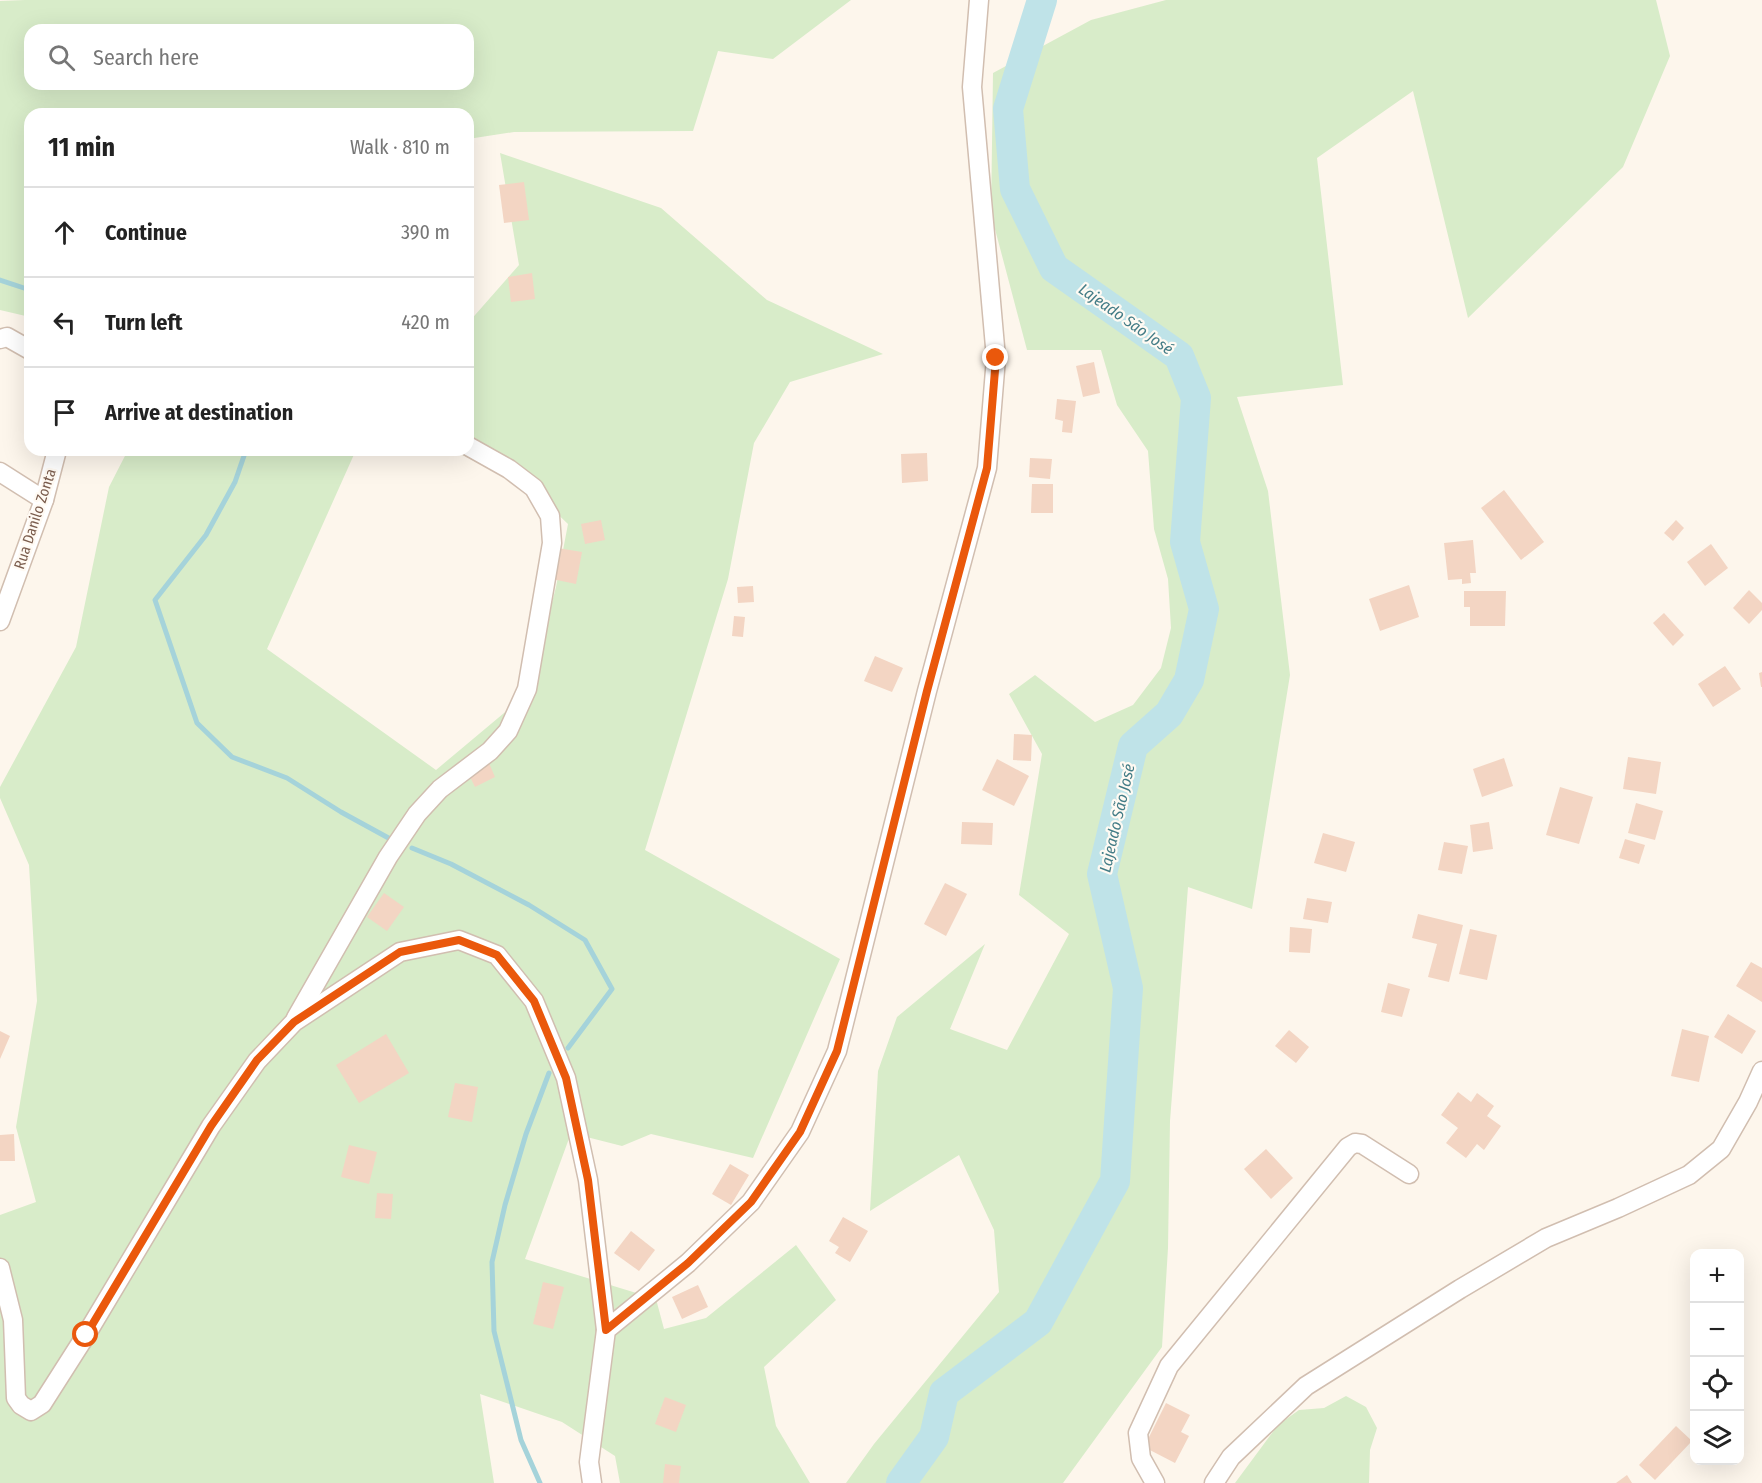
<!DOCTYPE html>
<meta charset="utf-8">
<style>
body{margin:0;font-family:"Fira Sans Condensed",sans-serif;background:#f6f6f6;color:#222}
.controls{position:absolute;right:18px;bottom:18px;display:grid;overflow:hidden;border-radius:12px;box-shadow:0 6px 24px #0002}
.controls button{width:54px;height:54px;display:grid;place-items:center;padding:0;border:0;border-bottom:2px solid #e0e0e0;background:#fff;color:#222;font:30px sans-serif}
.stop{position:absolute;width:18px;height:18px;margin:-14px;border:4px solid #ea580c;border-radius:50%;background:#fff}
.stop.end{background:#ea580c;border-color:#fff;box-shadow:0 2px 6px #0008}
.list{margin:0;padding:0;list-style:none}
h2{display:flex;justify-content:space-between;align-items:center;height:78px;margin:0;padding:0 24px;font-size:26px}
h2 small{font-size:20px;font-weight:400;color:#767676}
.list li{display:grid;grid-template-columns:39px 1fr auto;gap:18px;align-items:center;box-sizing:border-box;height:90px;padding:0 24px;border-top:2px solid #e0e0e0}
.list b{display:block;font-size:22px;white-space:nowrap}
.list em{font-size:20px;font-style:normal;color:#767676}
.icon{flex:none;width:33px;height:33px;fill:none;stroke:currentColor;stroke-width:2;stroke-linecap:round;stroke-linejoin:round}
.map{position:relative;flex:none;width:1762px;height:1483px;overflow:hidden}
.search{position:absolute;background:#fff;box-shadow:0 6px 24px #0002;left:24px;top:24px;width:450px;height:66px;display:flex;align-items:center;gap:15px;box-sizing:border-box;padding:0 21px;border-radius:18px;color:#767676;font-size:22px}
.panel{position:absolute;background:#fff;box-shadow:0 6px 24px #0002;left:24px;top:108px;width:450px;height:348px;border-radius:18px}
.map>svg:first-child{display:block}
.green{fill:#d8ecc9;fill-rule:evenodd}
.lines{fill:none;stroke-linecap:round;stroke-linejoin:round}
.stream{stroke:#a5d3da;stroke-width:5}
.river{stroke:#bfe3e8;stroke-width:30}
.building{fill:#f3d5c3}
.street-casing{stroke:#d1beb0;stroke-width:21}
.street{stroke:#fff;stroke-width:18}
.route{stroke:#ea580c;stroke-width:8}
.labels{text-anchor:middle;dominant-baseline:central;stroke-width:4.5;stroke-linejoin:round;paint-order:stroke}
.street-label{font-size:15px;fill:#7a5c4d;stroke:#fffaf3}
.water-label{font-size:16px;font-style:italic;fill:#437c86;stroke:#fffaf3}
</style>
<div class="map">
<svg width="1762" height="1483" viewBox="0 0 1762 1483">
<rect width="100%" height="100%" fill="#fdf6ec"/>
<g class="green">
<path d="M25 0H851L773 59 718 51 693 131 514 132 468 139V114H30V317L0 310V1ZM30 30H468V84H30Z"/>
<polygon points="1166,0 1656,0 1670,56 1623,167 1468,318 1413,91 1317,158 1343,385 1237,397 1268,491 1290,675 1252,909 1188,887 1170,1121 1168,1248 1162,1347 1063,1483 846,1483 874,1444 999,1292 994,1230 959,1155 870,1211 878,1071 897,1017 985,944 950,1029 1007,1050 1069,934 1019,895 1042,754 1009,694 1035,675 1095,722 1133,705 1161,668 1171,628 1168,579 1154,529 1148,451 1117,405 1101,350 1027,350 991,214 993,73 1091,20"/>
<polygon points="500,153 661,208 767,300 883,354 790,382 754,443 728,579 645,850 840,959 753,1158 651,1134 622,1146 571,1133 525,1259 656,1299 664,1329 706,1318 796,1245 836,1300 764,1367 776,1426 810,1483 620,1483 615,1456 562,1422 480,1394 494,1483 0,1483 0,1215 36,1202 16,1127 37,1001 29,865 0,798 0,787 76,647 109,487 128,450 356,450 267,649 436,770 529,692 556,587 568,524 524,482 451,450 468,450 468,323 519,265"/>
<polygon points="1346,1396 1366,1407 1377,1428 1370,1450 1369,1483 1235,1483 1278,1425 1299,1410 1324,1408"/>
</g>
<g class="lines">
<g class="stream">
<polyline points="0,280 30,290"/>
<polyline points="246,450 235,482 206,535 155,600 197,723 232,757 287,778 341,812 394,841"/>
<polyline points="412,848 451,864 529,905 585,940 612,989 568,1048"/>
<polyline points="540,1483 521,1440 494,1331 492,1262 505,1205 526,1134 549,1073"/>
</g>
<polyline class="river" points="901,1483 934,1437 944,1393 1038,1322 1115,1181 1128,988 1102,874 1133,746 1169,714 1189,680 1204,609 1185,542 1196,398 1179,356 1054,268 1015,189 1008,109 1042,0"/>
</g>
<g class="building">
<polygon points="524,182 529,220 504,223 499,185"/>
<polygon points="532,273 535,299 511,302 508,277"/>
<polygon points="1094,362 1100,393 1083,397 1076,366"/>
<polygon points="1057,399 1076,401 1072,433 1062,432 1063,421 1055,419"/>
<polygon points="927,453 928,481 902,483 901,454"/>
<polygon points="1030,458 1052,459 1050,479 1029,477"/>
<polygon points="1032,484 1053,484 1053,513 1031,513"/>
<polygon points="1504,490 1544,542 1521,560 1481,508"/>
<polygon points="601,520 605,540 585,544 581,524"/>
<polygon points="1676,520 1684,528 1673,541 1664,533"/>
<polygon points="1473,540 1476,573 1470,573 1471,583 1462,584 1462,579 1448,580 1444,543"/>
<polygon points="1711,544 1728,568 1705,586 1687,562"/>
<polygon points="558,548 582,552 576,584 552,579"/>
<polygon points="1409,585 1419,617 1380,631 1369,599"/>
<polygon points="753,586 754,602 738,603 737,587"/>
<polygon points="1749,590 1762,603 1762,610 1749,624 1733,608"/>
<polygon points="1464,591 1506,591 1505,626 1470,626 1470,607 1464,607"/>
<polygon points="1664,613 1684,635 1673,646 1653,623"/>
<polygon points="734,616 745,617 743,637 732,636"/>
<polygon points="875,656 903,668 892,692 864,681"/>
<polygon points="1725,666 1741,689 1713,707 1698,684"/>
<polygon points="1762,672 1762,687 1761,687 1759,673"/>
<polygon points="1014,734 1032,735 1031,761 1013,760"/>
<polygon points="1628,757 1661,762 1656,794 1623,789"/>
<polygon points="1504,758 1513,786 1482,797 1473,769"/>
<polygon points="997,759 1029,776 1014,806 982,790"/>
<polygon points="489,763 495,777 475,787 468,773"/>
<polygon points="1560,787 1593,797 1579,844 1546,835"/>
<polygon points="1636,803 1663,811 1655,840 1628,833"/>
<polygon points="962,822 993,823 992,845 961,844"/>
<polygon points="1489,822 1493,849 1473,852 1470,825"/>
<polygon points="1323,833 1355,842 1346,872 1314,863"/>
<polygon points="1625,839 1645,845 1639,864 1619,858"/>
<polygon points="1444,842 1468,846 1462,874 1438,870"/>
<polygon points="945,883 967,894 946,936 924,924"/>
<polygon points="384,893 404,907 387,931 367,917"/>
<polygon points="1307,898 1332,902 1328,923 1303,919"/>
<polygon points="1418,914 1463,925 1449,982 1428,977 1437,944 1412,938"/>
<polygon points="1290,927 1312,929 1310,953 1289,952"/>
<polygon points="1470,929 1497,935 1487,980 1459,974"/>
<polygon points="1751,962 1762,968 1762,1002 1736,986"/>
<polygon points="1388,983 1410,989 1402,1017 1381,1012"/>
<polygon points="1728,1014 1756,1031 1742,1054 1714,1037"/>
<polygon points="1682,1029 1709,1036 1699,1082 1671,1076"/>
<polygon points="1289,1030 1309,1047 1296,1063 1275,1046"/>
<polygon points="0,1031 10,1036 0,1059"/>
<polygon points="386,1034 409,1073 359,1103 336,1065"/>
<polygon points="455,1083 478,1087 472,1122 448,1117"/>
<polygon points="1458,1092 1471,1102 1477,1093 1494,1106 1487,1116 1501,1126 1484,1150 1477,1144 1466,1158 1446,1143 1458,1128 1441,1115"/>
<polygon points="14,1134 15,1161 0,1161 0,1135"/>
<polygon points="349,1145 377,1152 369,1184 341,1177"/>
<polygon points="1266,1149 1293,1178 1271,1199 1244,1169"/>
<polygon points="730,1164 749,1175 731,1205 712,1194"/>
<polygon points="377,1193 393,1194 391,1219 375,1218"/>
<polygon points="843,1217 868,1231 850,1262 835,1253 839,1247 829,1241"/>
<polygon points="631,1231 655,1250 639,1271 614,1253"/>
<polygon points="543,1282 564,1287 553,1329 533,1324"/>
<polygon points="698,1285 708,1307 682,1319 672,1297"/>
<polygon points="665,1397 686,1405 676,1432 655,1424"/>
<polygon points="1166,1403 1190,1415 1181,1432 1189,1436 1175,1463 1144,1447"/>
<polygon points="1676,1426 1692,1441 1655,1480 1639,1465"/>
<polygon points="665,1464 681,1466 679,1483 663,1483"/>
<polygon points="1627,1475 1632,1483 1616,1483"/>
</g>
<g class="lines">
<defs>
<g id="street">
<polyline points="0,339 7,337 30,350"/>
<polyline points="0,472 44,500"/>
<polyline points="0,621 44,500 57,450"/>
<polyline points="296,1018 388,857 417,814 440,789 490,751 508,731 527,689 552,543 550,516 534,488 509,469 468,446"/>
<polyline points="0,1268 13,1320 16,1398 21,1405 31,1411 42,1404 86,1335 211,1126 257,1061 294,1022 400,952 459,940 497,955 534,1001 566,1078 588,1180 606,1330"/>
<polyline points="592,1483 589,1462 606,1330 688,1263 751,1202 800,1132 837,1051 927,691 987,468 996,358 972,87 979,0"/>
<polyline points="1155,1483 1141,1458 1138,1433 1169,1366 1348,1147 1355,1143 1362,1144 1409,1174"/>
<polyline points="1214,1483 1231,1457 1306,1386 1460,1289 1546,1238 1618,1208 1689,1175 1721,1149 1748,1102 1762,1071"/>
</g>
</defs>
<use href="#street" class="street-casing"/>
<use href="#street" class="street"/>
</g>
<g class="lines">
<polyline class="route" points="86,1335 211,1126 257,1060 294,1022 400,952 459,940 497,955 534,1001 566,1078 588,1180 606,1330 688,1263 751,1202 800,1132 837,1051 927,691 987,468 996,358"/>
</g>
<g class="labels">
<g class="street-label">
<text transform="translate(35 519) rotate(-72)">Rua Danilo Zonta</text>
</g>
<g class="water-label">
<text transform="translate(1126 319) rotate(35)">Lajeado São José</text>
<text transform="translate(1117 818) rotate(-77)">Lajeado São José</text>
</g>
</g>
</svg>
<div class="controls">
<button>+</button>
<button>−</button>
<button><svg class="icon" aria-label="locate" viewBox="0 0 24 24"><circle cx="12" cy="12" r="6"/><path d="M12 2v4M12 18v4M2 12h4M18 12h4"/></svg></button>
<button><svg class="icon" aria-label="layers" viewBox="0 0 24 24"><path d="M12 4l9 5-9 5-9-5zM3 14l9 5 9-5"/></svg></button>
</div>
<div class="stop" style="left:86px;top:1335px"></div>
<div class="stop end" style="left:996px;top:358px"></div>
<div class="search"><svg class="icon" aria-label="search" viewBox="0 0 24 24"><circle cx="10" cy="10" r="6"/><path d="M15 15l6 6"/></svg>Search here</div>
<section class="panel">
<h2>11 min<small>Walk · 810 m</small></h2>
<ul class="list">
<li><svg class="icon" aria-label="ahead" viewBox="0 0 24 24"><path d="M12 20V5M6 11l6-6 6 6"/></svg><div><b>Continue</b></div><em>390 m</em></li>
<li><svg class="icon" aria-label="left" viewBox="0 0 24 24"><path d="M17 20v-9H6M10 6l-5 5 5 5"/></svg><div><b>Turn left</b></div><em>420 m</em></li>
<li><svg class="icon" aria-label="arrive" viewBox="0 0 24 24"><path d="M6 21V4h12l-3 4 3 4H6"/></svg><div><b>Arrive at destination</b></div></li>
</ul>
</section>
</div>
